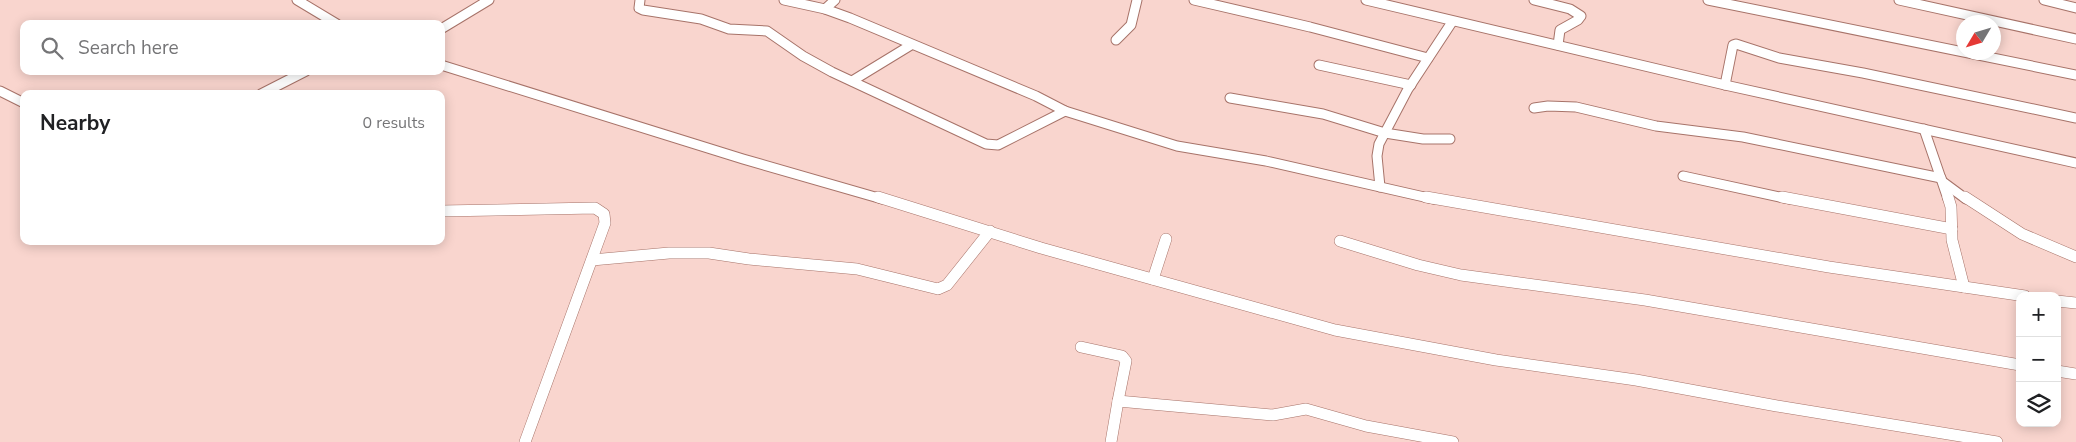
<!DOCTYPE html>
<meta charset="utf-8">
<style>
body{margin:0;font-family:"Nunito Sans",sans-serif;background:#f6f6f6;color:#202124}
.controls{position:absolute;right:15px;bottom:15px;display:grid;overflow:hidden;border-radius:10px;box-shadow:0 2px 12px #0003}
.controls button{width:45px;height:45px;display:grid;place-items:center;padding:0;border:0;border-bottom:1px solid #e0e0e0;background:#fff;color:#202124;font:25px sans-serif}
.compass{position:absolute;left:1956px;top:15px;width:45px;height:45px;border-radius:50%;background:#fff;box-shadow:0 2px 12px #0003;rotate:232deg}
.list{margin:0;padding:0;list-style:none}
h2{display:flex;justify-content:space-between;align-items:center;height:65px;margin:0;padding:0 20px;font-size:21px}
h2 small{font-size:16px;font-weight:400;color:#757577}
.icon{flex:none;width:28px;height:28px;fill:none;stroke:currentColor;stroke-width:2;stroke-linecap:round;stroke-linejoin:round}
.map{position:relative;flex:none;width:2076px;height:442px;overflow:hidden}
.search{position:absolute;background:#fff;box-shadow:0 2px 12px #0003;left:20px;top:20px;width:425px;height:55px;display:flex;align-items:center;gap:12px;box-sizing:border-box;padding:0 18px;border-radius:10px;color:#757577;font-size:19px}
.panel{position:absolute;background:#fff;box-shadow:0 2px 12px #0003;left:20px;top:90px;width:425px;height:155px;border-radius:10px}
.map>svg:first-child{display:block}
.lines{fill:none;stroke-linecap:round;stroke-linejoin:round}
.minor-far1-casing{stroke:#a77369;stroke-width:11}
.minor-casing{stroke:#a77369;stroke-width:12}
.minor-far1{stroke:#fff;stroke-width:9}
.minor{stroke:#fff;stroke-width:11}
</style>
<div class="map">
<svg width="2076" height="442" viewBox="0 0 2076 442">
<rect width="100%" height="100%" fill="#f9d5ce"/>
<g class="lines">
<defs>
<g id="minor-far1">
<polyline points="297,0 337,24"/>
<polyline points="640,0 639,8 643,10 701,19 729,29 767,31 803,56 832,72 986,144 998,145 1065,111"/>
<polyline points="784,0 825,9 850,18 1036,96 1065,111 1177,146 1266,161 1433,199"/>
<polyline points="1194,0 1310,27 1428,58"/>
<polyline points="1366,0 1725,85 2076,163"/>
<polyline points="1534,0 1570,9 1581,16 1578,20 1560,30 1558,45"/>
<polyline points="1708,0 2076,75"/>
<polyline points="1899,0 2076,39"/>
<polyline points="2044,0 2076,8"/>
<polyline points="825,9 835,0"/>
<polyline points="441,29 489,0"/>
<polyline points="1116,40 1131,25 1137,0"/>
<polyline points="441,65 743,159 882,199"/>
<polyline points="1319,65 1411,85"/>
<polyline points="852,81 911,45"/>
<polyline points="1725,85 1733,45 1736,44 1779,58 1863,73 2076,118"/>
<polyline points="0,91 24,103"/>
<polyline points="261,94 306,71"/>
<polyline points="1230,98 1323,114 1385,133 1423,139 1450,139"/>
<polyline points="1534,108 1548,106 1576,107 1656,126 1743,137 1941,178"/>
<polyline points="1924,129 1948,199"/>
<polyline points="1683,176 1789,199"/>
<polyline points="1943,182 1966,199"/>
<polyline points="1380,187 1377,156 1379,144 1408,89 1452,22"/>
</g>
<g id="minor">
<polyline points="878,197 1041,248 1335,330 1496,360 1636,380 1777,406 1997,442"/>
<polyline points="1426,197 1829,267 2025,296"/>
<polyline points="1782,197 1952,229"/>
<polyline points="1948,197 1951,207 1952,240 1964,287"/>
<polyline points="1965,197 2022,234 2076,257"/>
<polyline points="441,211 595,208 604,214 605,223 525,442"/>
<polyline points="1340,241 1418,265 1461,275 1645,300 2020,365"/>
<polyline points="592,260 669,253 709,253 749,259 857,269 938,289 947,285 990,231"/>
<polyline points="1153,279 1166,239"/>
<polyline points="2057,301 2076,303"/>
<polyline points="1081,347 1122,356 1126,361 1118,401"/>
<polyline points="2057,371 2076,374"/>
<polyline points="1111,442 1118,401 1273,415 1306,409 1366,426 1453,442"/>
</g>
</defs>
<use href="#minor-far1" class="minor-far1-casing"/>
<use href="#minor" class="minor-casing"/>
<use href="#minor-far1" class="minor-far1"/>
<use href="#minor" class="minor"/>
</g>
</svg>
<div class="controls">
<button>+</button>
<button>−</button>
<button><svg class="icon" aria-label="layers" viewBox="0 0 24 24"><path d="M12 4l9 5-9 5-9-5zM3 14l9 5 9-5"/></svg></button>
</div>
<svg class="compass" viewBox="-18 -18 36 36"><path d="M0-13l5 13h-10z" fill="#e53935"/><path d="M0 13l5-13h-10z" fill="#757577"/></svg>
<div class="search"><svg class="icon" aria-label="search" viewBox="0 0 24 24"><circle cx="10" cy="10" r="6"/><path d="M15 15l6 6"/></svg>Search here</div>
<section class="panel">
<h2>Nearby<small>0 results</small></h2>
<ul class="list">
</ul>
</section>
</div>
